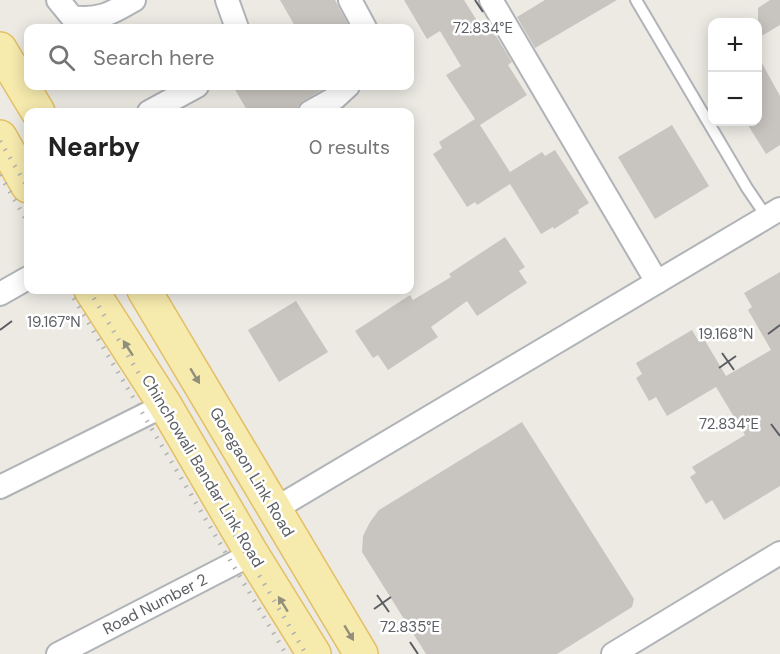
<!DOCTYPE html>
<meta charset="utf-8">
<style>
body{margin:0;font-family:"DM Sans",sans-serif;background:#f2f2f2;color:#222}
.controls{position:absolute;right:18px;top:18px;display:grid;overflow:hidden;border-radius:12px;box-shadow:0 3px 15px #0003}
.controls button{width:54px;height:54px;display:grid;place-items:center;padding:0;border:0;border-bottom:2px solid #e0e0e0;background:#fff;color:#222;font:30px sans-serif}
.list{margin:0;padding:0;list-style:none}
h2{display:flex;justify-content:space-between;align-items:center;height:78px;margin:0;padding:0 24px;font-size:26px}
h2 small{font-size:20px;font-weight:400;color:#767676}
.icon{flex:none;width:33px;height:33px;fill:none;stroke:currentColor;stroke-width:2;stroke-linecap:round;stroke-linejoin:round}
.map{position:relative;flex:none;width:780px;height:654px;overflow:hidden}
.search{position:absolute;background:#fff;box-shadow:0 3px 15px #0003;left:24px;top:24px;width:390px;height:66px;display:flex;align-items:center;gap:15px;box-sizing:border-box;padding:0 21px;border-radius:12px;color:#767676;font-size:22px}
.panel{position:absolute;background:#fff;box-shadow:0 3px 15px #0003;left:24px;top:108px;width:390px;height:186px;border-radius:12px}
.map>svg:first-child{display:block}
.building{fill:#c8c5c0}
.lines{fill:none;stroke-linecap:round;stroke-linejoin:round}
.service-casing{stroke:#b0b3b7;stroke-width:14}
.minor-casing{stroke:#b0b3b7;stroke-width:26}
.primary-casing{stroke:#e3bf65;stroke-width:36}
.service{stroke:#fff;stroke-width:10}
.minor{stroke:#fff;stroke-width:22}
.primary{stroke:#f6eaad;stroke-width:33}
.rail{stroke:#b1b2b2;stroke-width:4.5;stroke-dasharray:1.5 8;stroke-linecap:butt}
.oneway{fill:#918f7c}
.ticks{fill:none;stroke:#5b5e62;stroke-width:2}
.labels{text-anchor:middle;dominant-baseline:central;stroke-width:5;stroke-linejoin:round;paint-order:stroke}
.street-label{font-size:16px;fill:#5b5e62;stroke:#fff}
.ticks-label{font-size:15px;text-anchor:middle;fill:#5b5e62;stroke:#fff;stroke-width:5;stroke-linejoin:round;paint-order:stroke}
</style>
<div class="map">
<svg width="780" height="654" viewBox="0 0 780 654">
<rect width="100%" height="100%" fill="#eceae3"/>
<g class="building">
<polygon points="280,0 335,0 350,28 296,28"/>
<polygon points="404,0 464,0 486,35 493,31 512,62 508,65 527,95 480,125 510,172 542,152 545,156 555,150 589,203 578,210 579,213 554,229 553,227 541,234 510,184 477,205 475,202 467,207 433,154 442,148 439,142 475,119 446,75 461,66 440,31 427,39"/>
<polygon points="545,0 617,0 535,48 517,17"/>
<polygon points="770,0 780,0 780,25 758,38 758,8"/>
<polygon points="758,56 780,96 780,145 766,154 746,122 758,122"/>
<polygon points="233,86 329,86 303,101 298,106 297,112 248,112"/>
<polygon points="672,125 709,186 655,219 618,157"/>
<polygon points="505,237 525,267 519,271 527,283 477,316 467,301 431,327 438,337 388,370 378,355 373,358 355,331 410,295 413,300 451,277 449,274"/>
<polygon points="780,272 780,486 724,520 712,500 706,504 690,477 696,473 692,467 745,435 716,387 667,416 656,397 649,401 636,378 642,374 636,363 692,330 699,342 704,339 726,376 771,350 748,310 752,307 744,293"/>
<polygon points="296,301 328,352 279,382 248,330"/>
<polygon points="522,422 634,599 632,607 557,654 426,654 362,552 363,536 370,522 379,510"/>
</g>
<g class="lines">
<defs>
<polyline id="service" points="636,0 747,188 766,216"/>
<g id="minor">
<path d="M58 0 72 17C99 21 112 13 134 0"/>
<polyline points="227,0 237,28"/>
<polyline points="350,0 365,28"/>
<polyline points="491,0 657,282"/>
<polyline points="149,112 197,86"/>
<polyline points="310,112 335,98 348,86"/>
<polyline points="0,294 28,278"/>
<polyline points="0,487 165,405"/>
<polyline points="275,509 780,209"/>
<polyline points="58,654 252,554"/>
<polyline points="613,654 780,553"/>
</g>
<g id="primary">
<polyline points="0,49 38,112"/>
<polyline points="0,137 28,186"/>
<polyline points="91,290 165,405 252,554 314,654"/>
<polyline points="144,290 361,654"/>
</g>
</defs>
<use href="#service" class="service-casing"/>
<use href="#minor" class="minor-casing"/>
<use href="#primary" class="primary-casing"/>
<use href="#service" class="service"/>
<use href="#minor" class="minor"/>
<use href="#primary" class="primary"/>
<g class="rail">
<polyline points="0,141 28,188"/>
<polyline points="0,175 28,223"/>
<polyline points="69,290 286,654"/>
<polyline points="89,290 306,654"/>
</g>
</g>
<defs><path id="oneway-solid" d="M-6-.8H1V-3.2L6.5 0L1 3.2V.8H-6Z" transform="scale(1.5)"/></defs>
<g class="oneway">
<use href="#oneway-solid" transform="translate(128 348) rotate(-123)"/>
<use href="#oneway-solid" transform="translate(195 376) rotate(59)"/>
<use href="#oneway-solid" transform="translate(283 604) rotate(-122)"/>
<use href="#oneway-solid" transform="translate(349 633) rotate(59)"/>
</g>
<path class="ticks" d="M475 0 483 12M0 330 12 321M768 334 780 325M722 353 734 370M719 368 736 356M771 424 780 436M377 595 389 612M374 609 391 597M410 642 418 654"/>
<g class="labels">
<g class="street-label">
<text transform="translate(203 471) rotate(59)">Chinchowali Bandar Link Road</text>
<text transform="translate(252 472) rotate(59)">Goregaon Link Road</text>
<text transform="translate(155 604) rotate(-27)">Road Number 2</text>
</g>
</g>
<g class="ticks-label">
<text x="483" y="33">72.834°E</text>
<text x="54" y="327">19.167°N</text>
<text x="726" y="339">19.168°N</text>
<text x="729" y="429">72.834°E</text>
<text x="410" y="632">72.835°E</text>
</g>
</svg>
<div class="controls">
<button>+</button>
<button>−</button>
</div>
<div class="search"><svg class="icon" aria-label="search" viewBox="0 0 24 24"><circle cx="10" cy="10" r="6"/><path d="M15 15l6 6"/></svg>Search here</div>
<section class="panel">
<h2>Nearby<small>0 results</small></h2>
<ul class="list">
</ul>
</section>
</div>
